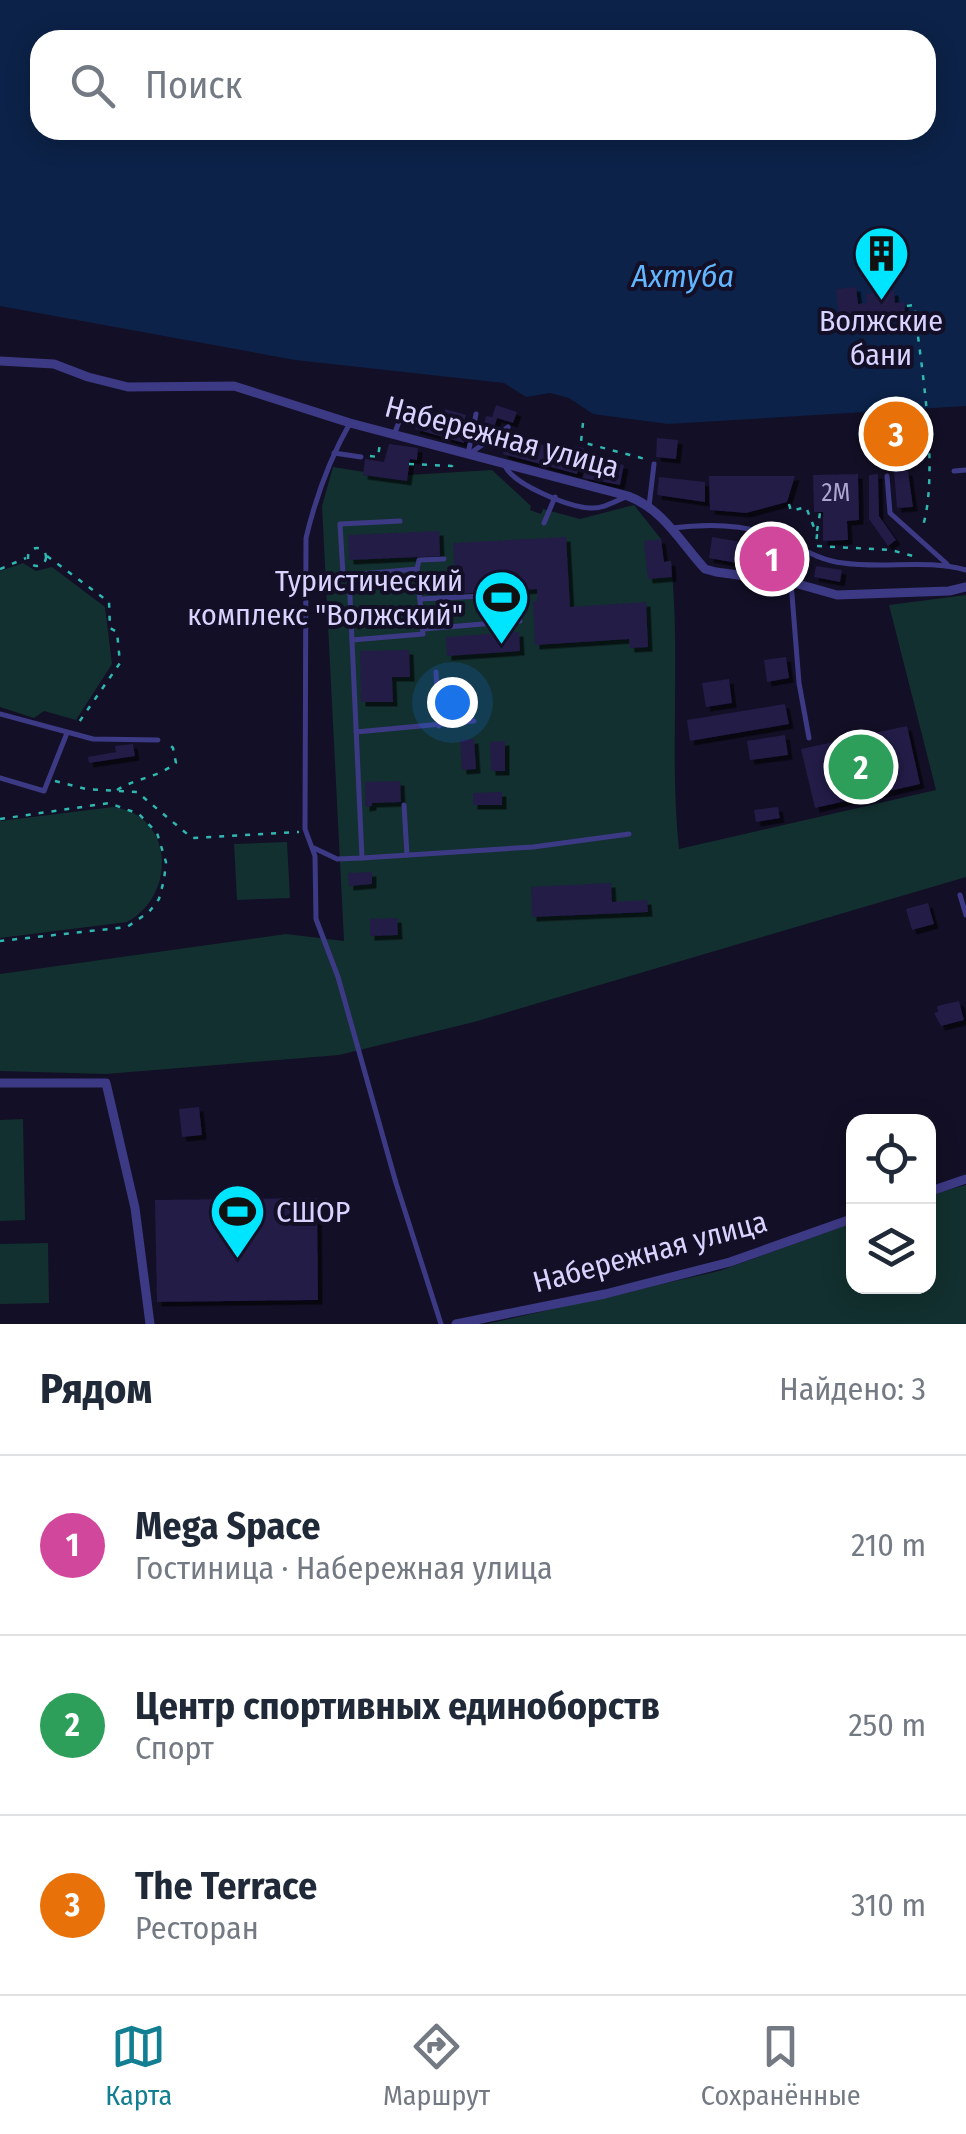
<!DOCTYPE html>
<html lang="ru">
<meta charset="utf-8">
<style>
body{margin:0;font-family:"Fira Sans Condensed",sans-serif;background:#f2f2f3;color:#1f2937}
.controls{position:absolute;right:30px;bottom:30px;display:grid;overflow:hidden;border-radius:20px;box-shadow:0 5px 25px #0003}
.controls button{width:90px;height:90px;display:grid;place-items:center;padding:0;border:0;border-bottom:2px solid #e0e1e3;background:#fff;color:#1f2937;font:50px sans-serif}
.you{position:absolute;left:452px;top:702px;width:35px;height:35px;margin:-25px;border:8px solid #fff;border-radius:50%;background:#1a73e8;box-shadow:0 0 0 15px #1a73e833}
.badge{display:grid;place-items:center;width:65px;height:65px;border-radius:50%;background:#117e91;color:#fff;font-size:32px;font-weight:700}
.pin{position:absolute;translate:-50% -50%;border:5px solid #fff;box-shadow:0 2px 10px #0006}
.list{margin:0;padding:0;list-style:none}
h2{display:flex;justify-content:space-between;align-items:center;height:130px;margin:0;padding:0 40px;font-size:42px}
h2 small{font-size:32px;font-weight:400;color:#747a83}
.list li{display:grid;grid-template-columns:65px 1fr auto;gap:30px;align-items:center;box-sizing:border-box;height:180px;padding:0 40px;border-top:2px solid #e0e1e3}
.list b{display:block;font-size:38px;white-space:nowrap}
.list p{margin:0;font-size:32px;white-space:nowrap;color:#747a83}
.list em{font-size:32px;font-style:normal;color:#747a83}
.icon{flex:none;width:55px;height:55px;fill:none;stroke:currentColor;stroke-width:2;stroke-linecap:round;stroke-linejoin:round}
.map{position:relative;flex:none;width:966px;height:1324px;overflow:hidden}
.search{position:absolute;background:#fff;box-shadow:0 5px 25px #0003;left:30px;right:30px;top:30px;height:110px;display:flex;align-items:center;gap:25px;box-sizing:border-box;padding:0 35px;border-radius:30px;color:#747a83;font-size:38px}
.sheet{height:670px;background:#fff}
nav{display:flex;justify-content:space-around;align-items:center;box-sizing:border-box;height:140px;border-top:2px solid #e0e1e3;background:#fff;font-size:28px;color:#747a83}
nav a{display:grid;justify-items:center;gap:5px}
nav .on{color:#117e91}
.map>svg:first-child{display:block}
.green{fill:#12302f}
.water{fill:#0c2248;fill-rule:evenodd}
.building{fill:#241b47;filter:url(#shadow)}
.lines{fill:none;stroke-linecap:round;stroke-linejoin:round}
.path{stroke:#2fb8b0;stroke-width:2.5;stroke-dasharray:5 8;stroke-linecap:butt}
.service{stroke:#3d3a85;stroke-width:5}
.minor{stroke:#3d3a85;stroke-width:9}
.labels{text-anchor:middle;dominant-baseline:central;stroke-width:8;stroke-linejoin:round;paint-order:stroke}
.number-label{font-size:25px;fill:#aca6d1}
.poi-label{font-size:30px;fill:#d9d4ff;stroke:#130f26}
.street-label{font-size:30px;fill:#d9d4ff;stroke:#130f26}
.water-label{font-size:32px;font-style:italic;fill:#62b6ff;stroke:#130f26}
</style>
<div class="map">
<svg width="966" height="1324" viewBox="0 0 966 1324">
<defs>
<filter id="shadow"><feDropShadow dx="4.5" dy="4.5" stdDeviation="0" flood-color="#0009"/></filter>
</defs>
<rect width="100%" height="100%" fill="#130f26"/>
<g class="green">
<path d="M333 467 364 472V475L406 481 408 475 492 470 531 506 530 510 541 514 543 509 580 519 634 505 661 539 664 561H671C681 656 669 754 679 849L936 790 889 605 966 595V877L474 1022 339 1055 106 1074 0 1071V974L286 934 344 941 322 506Z"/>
<polygon points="23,563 36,571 52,567 105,607 112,664 76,720 44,711 34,718 0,707 0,571"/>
<path d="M113 807C173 814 178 894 127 922L0 938V821Z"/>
<polygon points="287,842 290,898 237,900 234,844"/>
<polygon points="23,1119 25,1220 0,1221 0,1120"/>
<polygon points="966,1185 966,1324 487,1324 719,1271 853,1223 854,1286 928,1286 929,1195"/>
<polygon points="48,1243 49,1303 0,1304 0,1244"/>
</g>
<path class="water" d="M0 0H966V406L668 424 593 414 569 398 550 393 526 397 504 383 295 360 0 306ZM40 40H926V130H40Z"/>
<g class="building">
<polygon points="856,287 858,304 867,303 866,294 894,291 895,303 904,302 905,311 839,317 836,289"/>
<polygon points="496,405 517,412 513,423 497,418 492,435 482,432 486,416 492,417"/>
<polygon points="445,409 466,415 463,425 468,427 464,443 415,429 420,413 442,420"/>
<polygon points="868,419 923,419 924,449 869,449"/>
<polygon points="508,435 572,453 574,446 584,448 577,474 503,454"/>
<polygon points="657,438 678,440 676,459 656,457"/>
<polygon points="389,444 418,448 417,460 410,459 407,481 363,475 365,459 384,462"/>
<polygon points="588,457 624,465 620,485 583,478"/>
<polygon points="894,471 908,471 913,507 897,508"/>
<polygon points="858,474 859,520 847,521 848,540 823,541 823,512 814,512 813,475"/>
<polygon points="878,474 879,516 896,540 888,546 869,519 869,475"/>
<polygon points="709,476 795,476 787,502 746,513 710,510"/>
<polygon points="659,477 705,482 705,502 657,495"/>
<polygon points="439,531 440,556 349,560 348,535"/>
<polygon points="566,537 570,607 646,602 648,647 630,648 629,639 535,645 533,601 537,601 537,589 456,594 453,543"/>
<polygon points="712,537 752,544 753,541 800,566 798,574 709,558"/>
<polygon points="661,539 664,562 671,561 672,577 648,579 644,541"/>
<polygon points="816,566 842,570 840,582 814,577"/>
<polygon points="519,632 520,651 447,656 446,637"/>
<polygon points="409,650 410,677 392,677 393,702 361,702 360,651"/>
<polygon points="786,657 789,678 767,682 764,660"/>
<polygon points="729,679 732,703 706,707 702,683"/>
<polygon points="785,704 789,724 690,741 687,720"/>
<polygon points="907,726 920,784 815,808 801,749"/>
<polygon points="785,735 788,755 750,760 747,741"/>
<polygon points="474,739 476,769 462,770 460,740"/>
<polygon points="505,741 505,771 491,771 490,742"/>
<polygon points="133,744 135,756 89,763 88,757 116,752 115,746"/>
<polygon points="400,781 401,802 372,803 372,806 365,807 365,782"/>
<polygon points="502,792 502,805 473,805 473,793"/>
<polygon points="778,807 780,818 756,822 754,810"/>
<polygon points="372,872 372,884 349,886 348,873"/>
<polygon points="611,883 612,902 647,900 648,912 532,917 531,887"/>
<polygon points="928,903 934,924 912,930 906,909"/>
<polygon points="397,918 398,935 370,936 370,919"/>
<polygon points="959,1001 964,1020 941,1026 934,1013 938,1012 937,1006"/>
<polygon points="199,1107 202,1135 182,1137 179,1109"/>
<polygon points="317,1198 318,1300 157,1302 155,1200"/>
</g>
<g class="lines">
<g class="path">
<path d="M907 306 914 305C921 364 940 475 922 529"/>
<polyline points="583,423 581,442 649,460"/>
<polyline points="370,456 378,457 380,443"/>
<polyline points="409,464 452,466 454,461"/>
<polyline points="789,504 791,511 806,507 817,535 816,544"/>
<polyline points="817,531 820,513"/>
<polyline points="817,546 891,550 913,556"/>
<circle cx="37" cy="557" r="9"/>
<polyline points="47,556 109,602 110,628 117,632 120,663 77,725"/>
<polyline points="0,569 26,558"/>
<polyline points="55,781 86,789 137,792 192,838 299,832"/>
<path d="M117 790C138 777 155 779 176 763L173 748 166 741"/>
<polyline points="0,819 109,803 139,814 157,833 166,862 164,880 159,899 149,912 127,927 0,941"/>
</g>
<g class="service">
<path d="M350 423C329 460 316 496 306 538L305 829 315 856 316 919 338 977 396 1183 441 1324"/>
<polyline points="394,435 405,406"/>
<polyline points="472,452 508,427"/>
<polyline points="334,453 361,457"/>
<polyline points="468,454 476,414"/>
<path d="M505 466C514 485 569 507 590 508 603 509 616 501 628 496"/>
<polyline points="954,471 966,470"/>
<polyline points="887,476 890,513 947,564"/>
<polyline points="649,506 654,464"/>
<polyline points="544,523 555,497"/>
<path d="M672 528C703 524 741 524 771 535 795 544 816 560 843 563 884 569 926 559 966 570"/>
<polyline points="349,575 343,574 340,524 400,521"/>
<polyline points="791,582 799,683 809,738"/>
<polyline points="420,599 526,594"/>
<polyline points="423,629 520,621"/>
<polyline points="352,640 423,634 417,569"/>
<polyline points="436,672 439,726"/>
<polyline points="0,714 93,739 158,740"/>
<polyline points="356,732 474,721"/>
<polyline points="0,778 44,791 67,733"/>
<polyline points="404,805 407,855"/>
<polyline points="314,848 337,859 362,858 349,575 417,569 419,560 444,559"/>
<polyline points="362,858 533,847 629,834"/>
<polyline points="960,895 966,915"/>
</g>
<g class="minor">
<path d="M0 361 54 364 88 377 128 387 234 386 350 423 628 496C663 509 681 543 705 569L716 572 791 582 837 595 949 591 966 587"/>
<polyline points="0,1083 106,1083 135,1208 150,1324"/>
<polyline points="928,1192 966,1179"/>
<polyline points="456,1324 605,1294 730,1262 854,1218"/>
</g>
</g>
<defs>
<symbol id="building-pin" viewBox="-11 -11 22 30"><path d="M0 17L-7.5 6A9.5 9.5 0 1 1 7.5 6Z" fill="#00e5ff" stroke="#130f26"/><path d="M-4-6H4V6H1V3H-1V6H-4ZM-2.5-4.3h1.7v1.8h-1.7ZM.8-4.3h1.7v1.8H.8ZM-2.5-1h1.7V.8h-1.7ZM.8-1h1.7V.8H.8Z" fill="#111"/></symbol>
<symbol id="stadium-pin" viewBox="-11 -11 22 30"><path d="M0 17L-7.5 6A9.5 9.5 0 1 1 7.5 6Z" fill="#00e5ff" stroke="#130f26"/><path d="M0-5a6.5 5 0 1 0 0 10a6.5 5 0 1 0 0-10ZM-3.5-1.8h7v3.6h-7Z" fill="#111"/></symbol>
</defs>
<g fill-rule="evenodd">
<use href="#building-pin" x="850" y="222" width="63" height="86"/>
<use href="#stadium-pin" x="470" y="566" width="63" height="86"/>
<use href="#stadium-pin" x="206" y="1180" width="63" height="86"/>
</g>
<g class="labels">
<g class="number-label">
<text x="836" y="493">2М</text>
</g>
<g class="poi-label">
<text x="881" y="321">Волжские<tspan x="881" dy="34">бани</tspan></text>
<text x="463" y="581" text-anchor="end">Туристический<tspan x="463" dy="34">комплекс "Волжский"</tspan></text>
<text x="276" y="1212" text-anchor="start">СШОР</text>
</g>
<g class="street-label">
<text transform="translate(502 437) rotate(15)">Набережная улица</text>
<text transform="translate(650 1252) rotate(-15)">Набережная улица</text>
</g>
<g class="water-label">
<text x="683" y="276">Ахтуба</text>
</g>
</g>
</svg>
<div class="controls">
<button><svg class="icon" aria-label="locate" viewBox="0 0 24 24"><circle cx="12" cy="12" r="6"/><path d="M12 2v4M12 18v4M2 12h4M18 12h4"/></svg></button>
<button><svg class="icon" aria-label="layers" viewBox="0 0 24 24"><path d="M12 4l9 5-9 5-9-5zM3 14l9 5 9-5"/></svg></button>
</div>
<div class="you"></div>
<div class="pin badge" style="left:772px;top:559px;background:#d1479c">1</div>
<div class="pin badge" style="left:861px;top:767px;background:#2e9e5b">2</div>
<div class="pin badge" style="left:896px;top:434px;background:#e8710a">3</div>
<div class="search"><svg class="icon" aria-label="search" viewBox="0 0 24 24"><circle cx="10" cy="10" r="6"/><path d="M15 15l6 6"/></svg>Поиск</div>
</div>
<section class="sheet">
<h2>Рядом<small>Найдено: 3</small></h2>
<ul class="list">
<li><span class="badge" style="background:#d1479c">1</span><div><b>Mega Space</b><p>Гостиница · Набережная улица</p></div><em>210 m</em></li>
<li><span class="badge" style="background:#2e9e5b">2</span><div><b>Центр спортивных единоборств</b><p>Спорт</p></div><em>250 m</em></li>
<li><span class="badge" style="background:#e8710a">3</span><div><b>The Terrace</b><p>Ресторан</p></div><em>310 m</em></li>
</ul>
</section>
<nav>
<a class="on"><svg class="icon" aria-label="map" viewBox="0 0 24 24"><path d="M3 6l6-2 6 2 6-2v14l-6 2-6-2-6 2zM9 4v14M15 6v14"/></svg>Карта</a>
<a><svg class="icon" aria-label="directions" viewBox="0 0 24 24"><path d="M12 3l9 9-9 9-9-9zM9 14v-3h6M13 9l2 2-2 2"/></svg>Маршрут</a>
<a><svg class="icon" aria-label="saved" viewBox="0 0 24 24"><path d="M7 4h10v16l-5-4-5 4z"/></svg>Сохранённые</a>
</nav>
